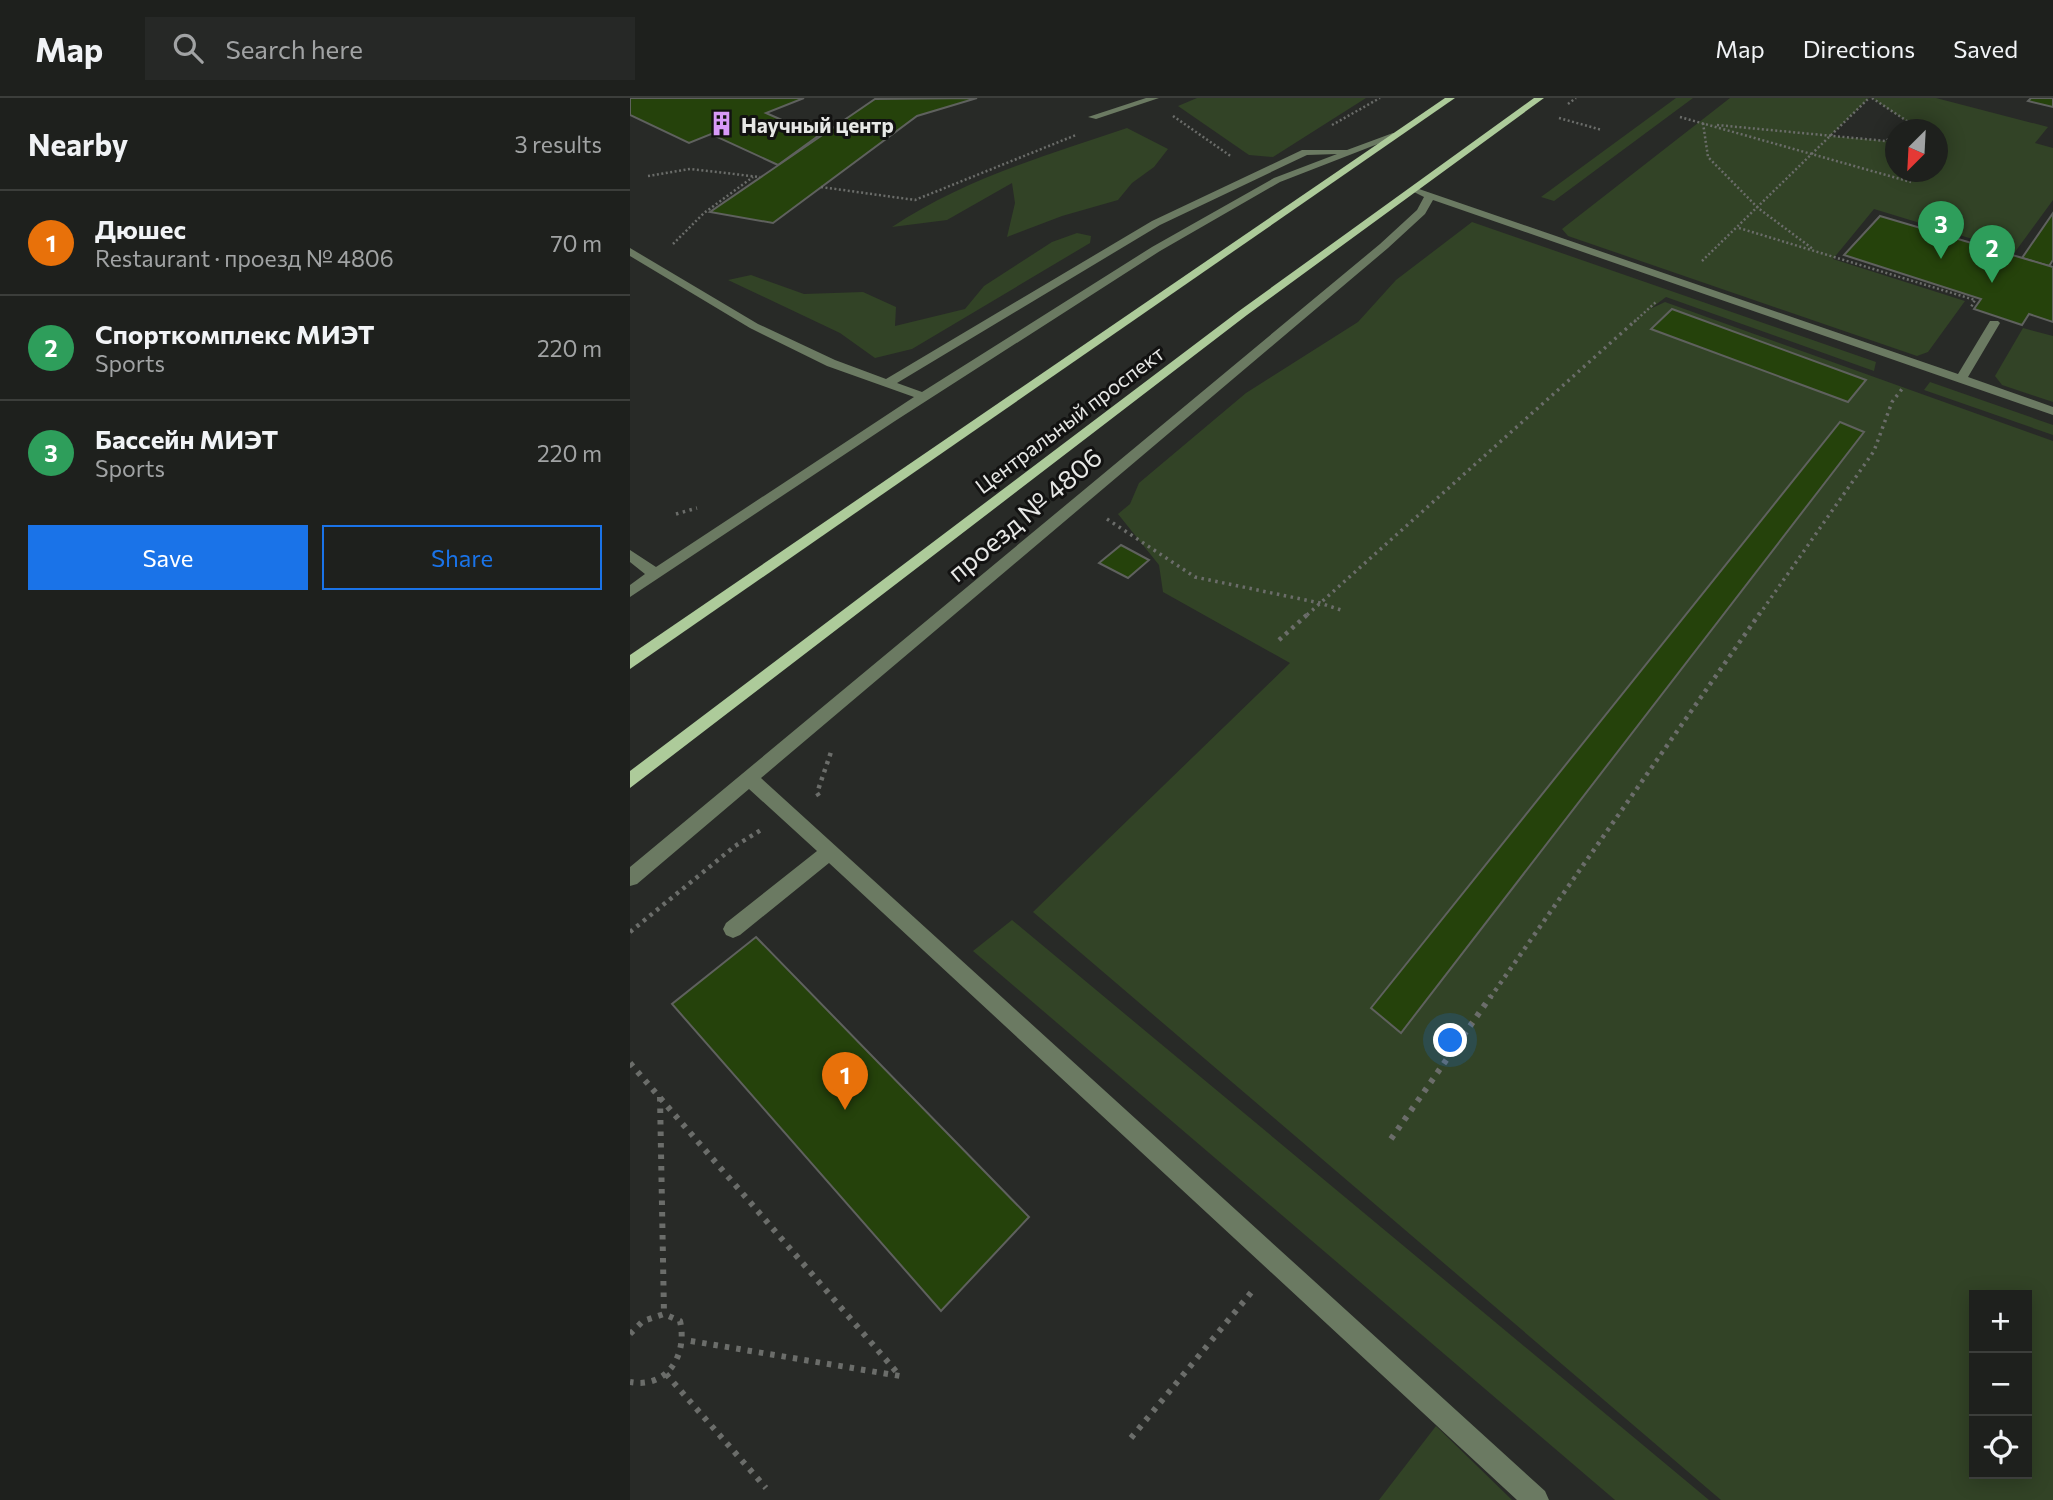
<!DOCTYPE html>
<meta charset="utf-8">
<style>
body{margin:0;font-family:Commissioner,sans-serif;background:#262826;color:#f1f3f6}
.controls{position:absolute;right:21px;bottom:21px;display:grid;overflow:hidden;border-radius:0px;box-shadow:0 4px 18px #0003}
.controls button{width:63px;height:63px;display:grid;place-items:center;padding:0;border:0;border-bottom:2px solid #3c3e3b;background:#1e201d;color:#f1f3f6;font:35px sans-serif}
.compass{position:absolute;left:1255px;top:21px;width:63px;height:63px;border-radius:50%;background:#1e201d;box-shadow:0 4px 18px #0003;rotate:204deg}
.you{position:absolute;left:821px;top:943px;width:24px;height:24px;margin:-18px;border:5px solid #fff;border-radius:50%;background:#1a73e8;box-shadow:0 0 0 10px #1a73e833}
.badge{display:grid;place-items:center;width:46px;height:46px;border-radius:50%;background:#1a73e8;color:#fff;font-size:23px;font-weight:700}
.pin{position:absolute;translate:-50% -58px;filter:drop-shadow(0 2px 4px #0008)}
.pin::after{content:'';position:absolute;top:37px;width:24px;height:21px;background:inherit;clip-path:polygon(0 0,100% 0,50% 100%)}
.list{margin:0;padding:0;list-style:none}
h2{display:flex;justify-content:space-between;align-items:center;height:91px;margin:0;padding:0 28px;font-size:30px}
h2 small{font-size:23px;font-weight:400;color:#a1a3a4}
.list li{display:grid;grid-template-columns:46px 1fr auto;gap:21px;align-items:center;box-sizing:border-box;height:105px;padding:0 28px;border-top:2px solid #3c3e3b}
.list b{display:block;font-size:26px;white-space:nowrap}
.list p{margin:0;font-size:23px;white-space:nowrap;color:#a1a3a4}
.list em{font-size:23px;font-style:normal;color:#a1a3a4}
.actions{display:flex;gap:14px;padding:21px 28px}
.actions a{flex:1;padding:16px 0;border:2px solid #1a73e8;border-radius:0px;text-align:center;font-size:24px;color:#1a73e8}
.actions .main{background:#1a73e8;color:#fff}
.icon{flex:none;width:38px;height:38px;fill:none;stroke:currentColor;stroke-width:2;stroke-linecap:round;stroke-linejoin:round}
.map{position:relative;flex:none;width:1423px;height:1402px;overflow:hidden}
header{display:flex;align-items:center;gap:42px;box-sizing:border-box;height:98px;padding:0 35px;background:#1e201d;border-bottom:2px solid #3c3e3b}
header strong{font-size:33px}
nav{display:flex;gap:38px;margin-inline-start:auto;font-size:24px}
.search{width:490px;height:63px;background:#262826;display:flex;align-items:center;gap:18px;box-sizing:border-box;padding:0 24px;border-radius:0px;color:#a1a3a4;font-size:26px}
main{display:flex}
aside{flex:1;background:#1e201d}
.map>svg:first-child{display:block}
.green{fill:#324326;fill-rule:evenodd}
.building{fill:#25420b;stroke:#5f615e;stroke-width:2}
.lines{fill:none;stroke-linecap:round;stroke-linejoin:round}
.path-far3{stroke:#6b6d6a;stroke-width:2.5;stroke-dasharray:2 2.5;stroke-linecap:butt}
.path-far2{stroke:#6b6d6a;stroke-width:3.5;stroke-dasharray:2.5 4.5;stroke-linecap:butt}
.path-far1{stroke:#6b6d6a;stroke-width:4.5;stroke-dasharray:3.5 5;stroke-linecap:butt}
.path{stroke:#6b6d6a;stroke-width:6;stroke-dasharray:4.5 7;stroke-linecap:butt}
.minor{fill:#6b7a62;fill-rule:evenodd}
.major{fill:#adcb9a;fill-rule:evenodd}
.labels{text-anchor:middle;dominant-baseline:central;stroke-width:6;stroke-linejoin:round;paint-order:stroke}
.far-poi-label{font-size:21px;font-weight:bold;fill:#e7e8e6;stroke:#121211;text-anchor:start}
.far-street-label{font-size:21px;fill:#e7e8e6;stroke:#121211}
.street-label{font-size:26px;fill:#e7e8e6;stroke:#121211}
</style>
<header>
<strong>Map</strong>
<div class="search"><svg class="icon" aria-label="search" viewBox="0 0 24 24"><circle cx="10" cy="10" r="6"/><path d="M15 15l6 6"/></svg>Search here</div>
<nav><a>Map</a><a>Directions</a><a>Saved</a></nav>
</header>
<main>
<aside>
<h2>Nearby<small>3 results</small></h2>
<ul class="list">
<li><span class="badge" style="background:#e8710a">1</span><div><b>Дюшес</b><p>Restaurant · проезд № 4806</p></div><em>70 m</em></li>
<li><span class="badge" style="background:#2e9e5b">2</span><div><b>Спорткомплекс МИЭТ</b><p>Sports</p></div><em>220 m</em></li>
<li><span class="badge" style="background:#2e9e5b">3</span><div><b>Бассейн МИЭТ</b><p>Sports</p></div><em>220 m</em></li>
</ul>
<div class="actions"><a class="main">Save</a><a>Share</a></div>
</aside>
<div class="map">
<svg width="1423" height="1402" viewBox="0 0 1423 1402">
<rect width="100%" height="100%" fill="#282a27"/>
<g class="green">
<polygon points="567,0 736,0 643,59 619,57 548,8"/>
<polygon points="1046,0 1063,0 924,103 911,99"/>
<polygon points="1100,0 1239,0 1200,38 1256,43 1265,34 1266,74 1308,74 1308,32 1268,31 1276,23 1242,0 1306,0 1418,29 1405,45 1423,50 1423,102 1385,154 1244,111 1203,161 1335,203 1298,254 1287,258 938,138 932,131"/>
<path d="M497 30 538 51 524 69 502 85 488 102 432 118 377 139 385 105 382 85 317 122 262 129C333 81 417 57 497 30Z"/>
<path d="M842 124 1246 264 1244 273 1036 199 1020 211 1035 204 1423 343V1402H1091L403 814 660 565 533 494 529 467 488 416 500 406 509 385 616 295 728 224 766 182ZM1344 1197H1397V1376H1344Z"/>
<polygon points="447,135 461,138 460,145 282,251 245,260 210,235 98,182 121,177 174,196 233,194 266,209 265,228 335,211 354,188 422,144"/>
<polygon points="1393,230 1423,238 1423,304 1372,287 1365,278"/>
<polygon points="1300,284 1423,327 1423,337 1294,292"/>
<polygon points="382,822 1079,1402 985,1402 343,853"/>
<polygon points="806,1328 882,1402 749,1402"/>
</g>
<g class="building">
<polygon points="0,0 174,0 136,15 188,38 148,67 81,36 59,45 0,17"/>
<polygon points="347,0 287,18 143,125 80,114 245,1"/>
<polygon points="1401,0 1423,0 1423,9 1398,3"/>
<polygon points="1423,115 1423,162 1419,168 1392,160"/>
<polygon points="1250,118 1423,169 1423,224 1399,216 1392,227 1344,211 1351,201 1214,157"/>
<polygon points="1042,211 1236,282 1218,304 1021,231"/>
<polygon points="1210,324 1234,334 771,935 741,910"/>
<polygon points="491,447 519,462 498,480 469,465"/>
<polygon points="126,839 399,1119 311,1213 42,906"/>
</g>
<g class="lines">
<g class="path-far3">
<polyline points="1242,0 1277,23 1268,32"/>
<polyline points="938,6 946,0"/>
<polyline points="543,18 602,59"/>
<polyline points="1050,19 1281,84"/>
<polyline points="929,20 972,32"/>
<polyline points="1073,25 1078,59 1128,110 1183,151"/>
<polyline points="702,27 750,0"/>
<polyline points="1087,27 1256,43 1266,34"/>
<polyline points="18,78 60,71 130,79"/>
<polyline points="191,89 285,102 446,37"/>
<polyline points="1109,130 1345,202 1341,209"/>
<polyline points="43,146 74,115 123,79"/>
<polyline points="1072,163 1239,0"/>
<polyline points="1004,224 1026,204"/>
</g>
<g class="path-far2">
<polyline points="46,416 67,410"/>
<polyline points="477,421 565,479 690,505 714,513"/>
<polyline points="677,517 1006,222"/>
<polyline points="1129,517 1244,353 1262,304 1272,291"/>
</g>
<g class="path-far1">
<polyline points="649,542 679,515"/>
<polyline points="189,698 187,695 201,654"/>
<polyline points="0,834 105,748 131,732"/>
<polyline points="860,900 1130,515"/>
</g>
<g class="path">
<polyline points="0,965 270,1278 55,1242"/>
<polyline points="30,999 34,1216"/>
<polyline points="761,1041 861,898"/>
<path d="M0 1236 13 1223 34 1216 50 1223C58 1257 37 1291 0 1284"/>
<polyline points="36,1276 136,1390"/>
<polyline points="501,1340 624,1191"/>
</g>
<g class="minor">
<polygon points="516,0 529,0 466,21 458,19"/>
<path d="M763 35 771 37 650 84 530 153 265 323 0 499V487L15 476 0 464V452L26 469 284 299 197 268 120 230 0 158V150L128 226 205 262 256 281 522 123 672 52H717ZM707 56 644 80 522 149 292 294 267 285 530 127 677 57Z"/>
<polygon points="789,91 1328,276 1360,223 1368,223 1370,225 1338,279 1423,309 1423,317 803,102 795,116 758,150 131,680 915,1393 919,1402 887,1402 199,765 110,837 103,840 96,837 93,831 96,825 187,753 119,691 7,786 0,788 0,769 750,146 787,112 794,99 784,94"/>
</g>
<g class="major">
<polygon points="815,0 825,0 0,571 0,557"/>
<polygon points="904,0 914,0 617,217 0,690 0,673 609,213"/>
</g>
</g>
<defs>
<symbol id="building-bare" viewBox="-9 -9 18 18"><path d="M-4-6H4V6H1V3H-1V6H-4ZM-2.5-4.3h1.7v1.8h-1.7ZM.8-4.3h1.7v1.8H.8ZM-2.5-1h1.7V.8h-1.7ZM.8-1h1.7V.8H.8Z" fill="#d89af8" stroke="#121211" stroke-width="2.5" paint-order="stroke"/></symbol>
</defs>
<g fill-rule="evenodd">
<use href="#building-bare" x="74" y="8" width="35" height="35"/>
</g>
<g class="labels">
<g class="far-poi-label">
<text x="111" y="26">Научный центр</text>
</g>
<g class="far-street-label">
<text transform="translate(439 321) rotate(-37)">Центральный проспект</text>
</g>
<g class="street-label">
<text transform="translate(394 416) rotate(-40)">проезд № 4806</text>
</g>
</g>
</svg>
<div class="controls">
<button>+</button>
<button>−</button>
<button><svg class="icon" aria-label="locate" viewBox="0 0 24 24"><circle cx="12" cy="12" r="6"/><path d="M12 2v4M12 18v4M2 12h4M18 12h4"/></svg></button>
</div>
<svg class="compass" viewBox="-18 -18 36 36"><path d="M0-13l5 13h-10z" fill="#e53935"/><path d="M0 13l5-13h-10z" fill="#a1a3a4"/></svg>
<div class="you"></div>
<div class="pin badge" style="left:215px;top:1012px;background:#e8710a">1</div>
<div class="pin badge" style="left:1362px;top:185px;background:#2e9e5b">2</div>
<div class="pin badge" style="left:1311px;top:161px;background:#2e9e5b">3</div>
</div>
</main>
